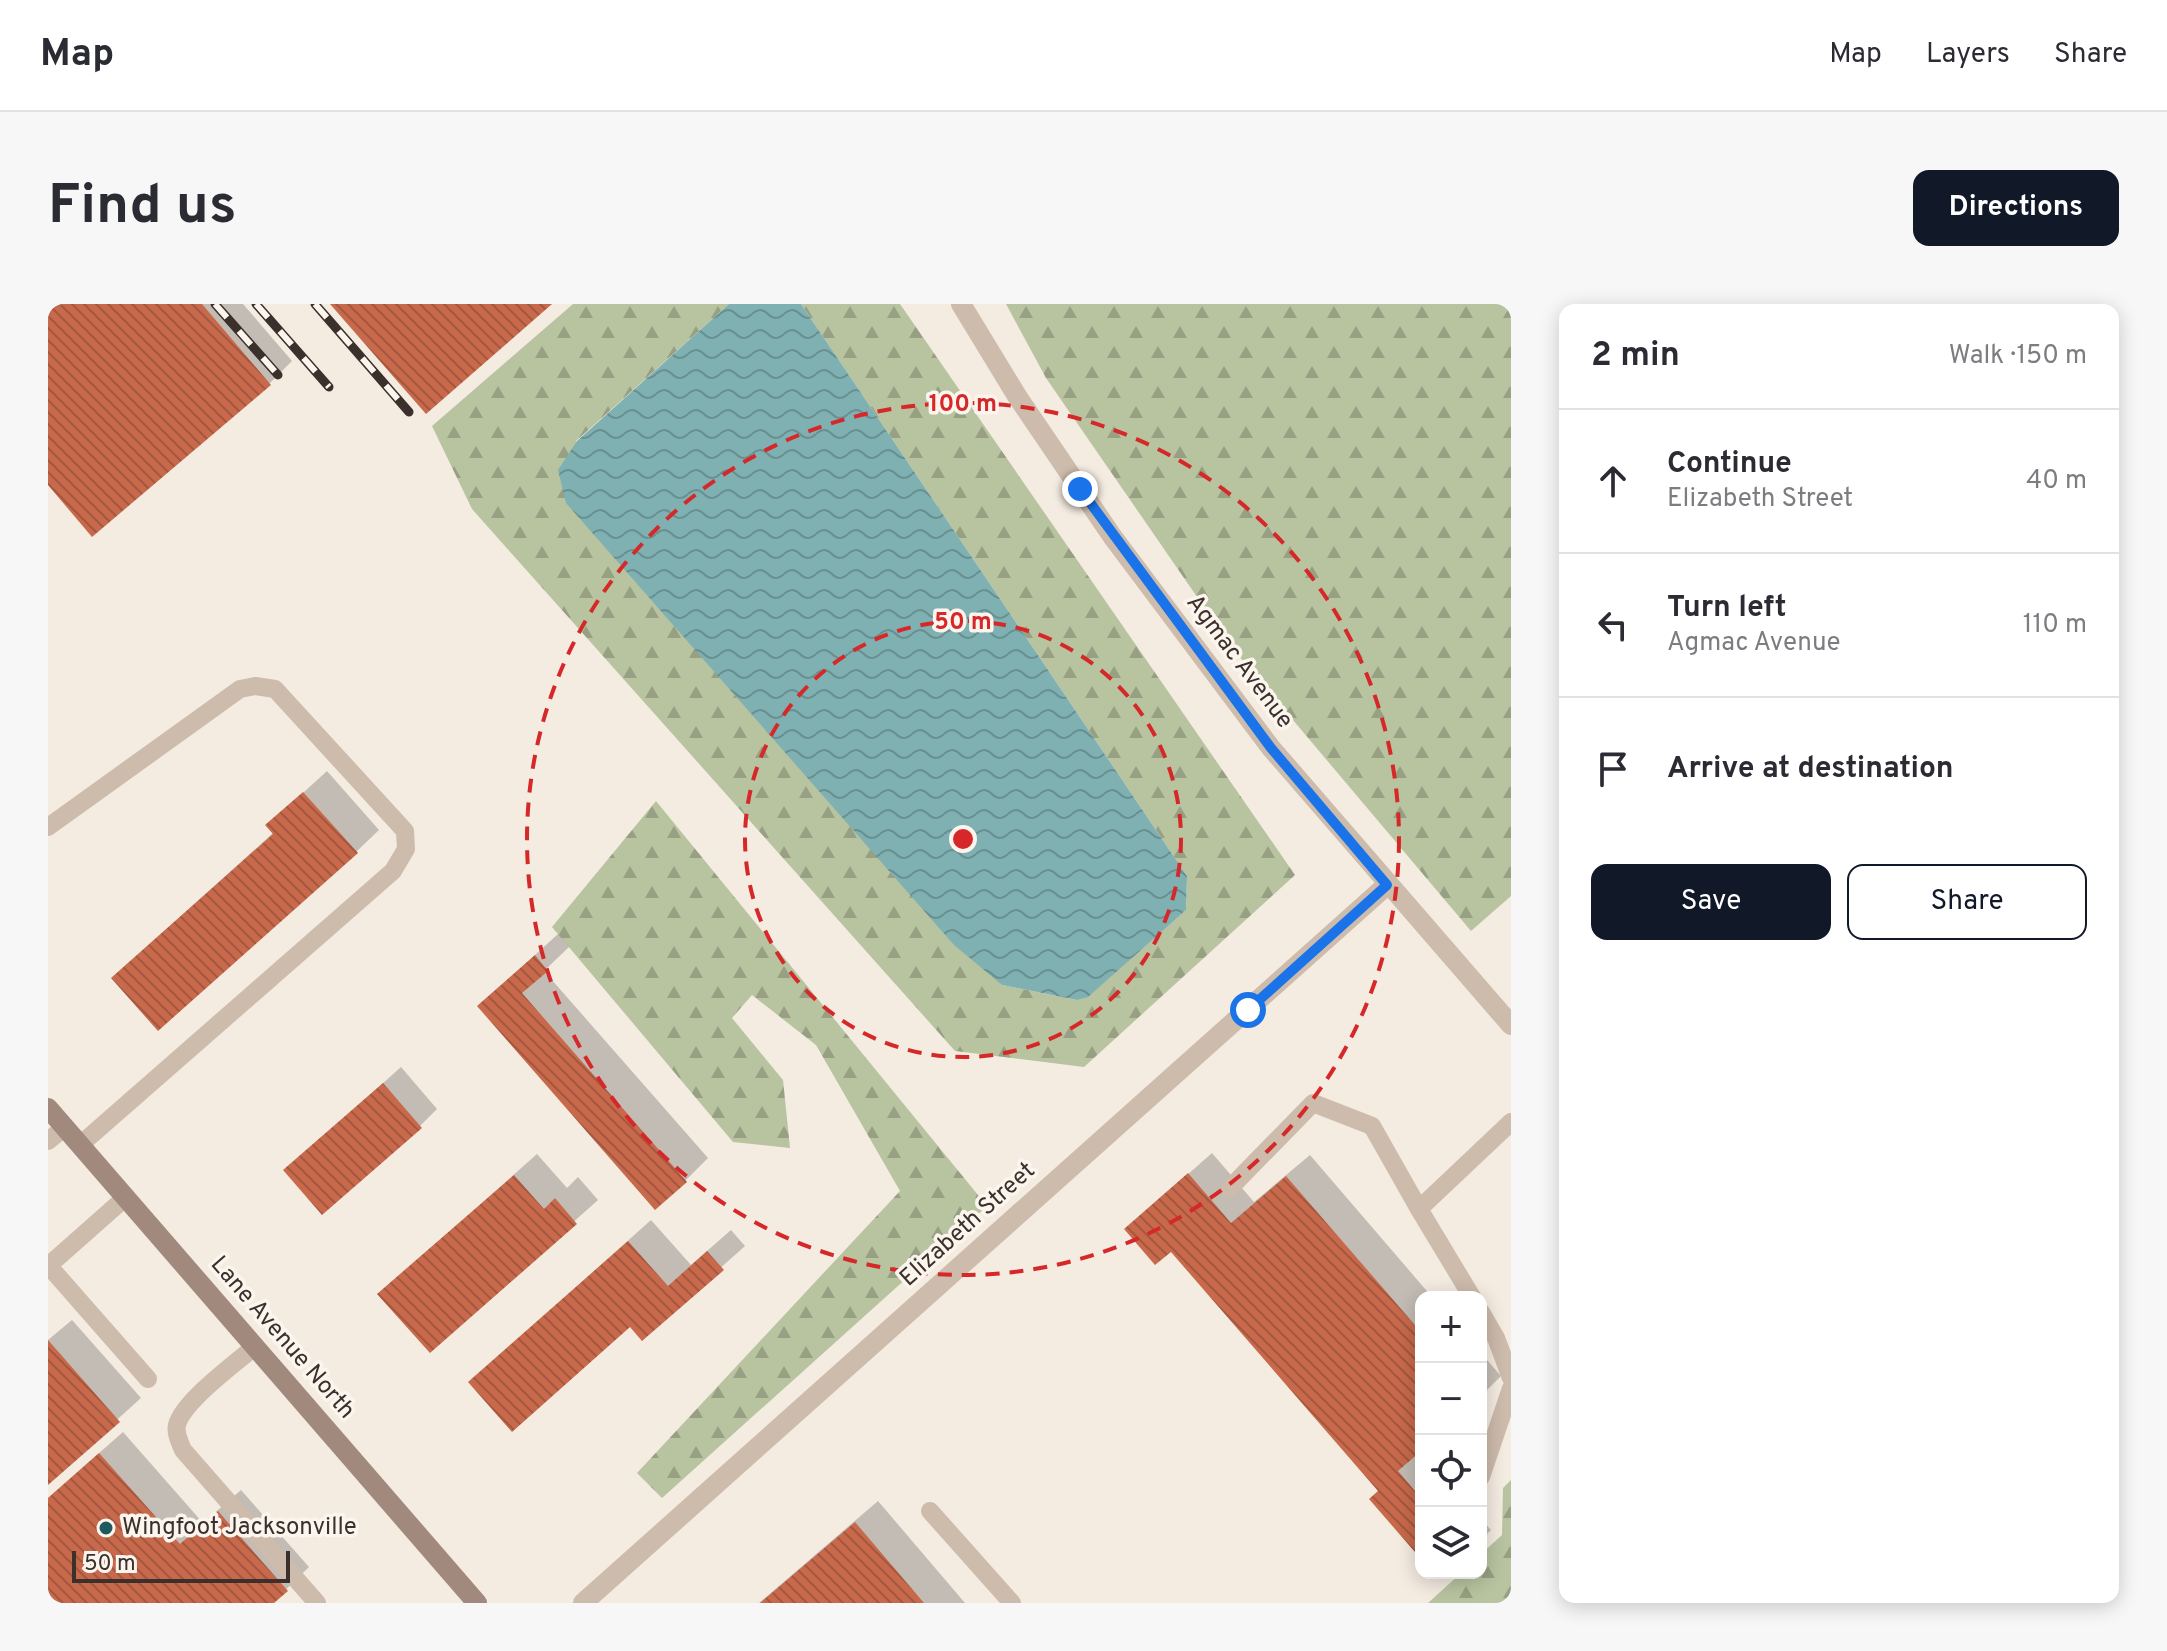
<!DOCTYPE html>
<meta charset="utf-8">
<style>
body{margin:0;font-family:Overpass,sans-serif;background:#f7f7f7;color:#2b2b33}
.controls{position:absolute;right:24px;bottom:24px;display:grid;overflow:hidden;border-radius:16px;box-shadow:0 4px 20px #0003}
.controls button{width:72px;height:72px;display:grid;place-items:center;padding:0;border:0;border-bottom:2px solid #e1e1e2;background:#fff;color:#2b2b33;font:40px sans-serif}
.scale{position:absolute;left:24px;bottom:20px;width:218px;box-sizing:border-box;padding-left:8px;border:4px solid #3b302b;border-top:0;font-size:22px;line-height:28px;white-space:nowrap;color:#3b302b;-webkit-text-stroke:6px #fbf5ee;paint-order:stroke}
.stop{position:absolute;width:24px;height:24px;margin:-18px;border:6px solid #1a73e8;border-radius:50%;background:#fff}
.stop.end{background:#1a73e8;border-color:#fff;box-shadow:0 2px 8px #0008}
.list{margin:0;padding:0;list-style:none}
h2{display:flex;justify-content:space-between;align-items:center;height:104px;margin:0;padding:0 32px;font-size:34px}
h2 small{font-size:26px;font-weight:400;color:#7c7c81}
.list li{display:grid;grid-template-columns:52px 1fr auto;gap:24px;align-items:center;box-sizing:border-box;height:144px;padding:0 32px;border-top:2px solid #e1e1e2}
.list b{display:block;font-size:30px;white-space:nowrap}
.list p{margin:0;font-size:26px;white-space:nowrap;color:#7c7c81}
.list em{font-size:26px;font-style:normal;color:#7c7c81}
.actions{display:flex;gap:16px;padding:24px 32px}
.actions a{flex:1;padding:18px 0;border:2px solid #111827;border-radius:16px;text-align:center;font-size:28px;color:#111827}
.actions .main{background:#111827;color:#fff}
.icon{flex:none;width:44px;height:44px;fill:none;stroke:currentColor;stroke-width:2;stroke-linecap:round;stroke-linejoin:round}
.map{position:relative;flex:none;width:1463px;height:1299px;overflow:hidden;border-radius:16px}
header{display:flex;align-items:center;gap:48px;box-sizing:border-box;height:112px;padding:0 40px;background:#fff;border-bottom:2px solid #e1e1e2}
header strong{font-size:38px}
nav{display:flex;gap:44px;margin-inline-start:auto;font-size:28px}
.intro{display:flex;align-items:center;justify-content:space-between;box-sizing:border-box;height:192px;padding:0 48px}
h1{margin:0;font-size:56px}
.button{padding:20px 36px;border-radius:16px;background:#111827;color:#fff;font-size:28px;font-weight:700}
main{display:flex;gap:48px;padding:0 48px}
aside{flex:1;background:#fff;border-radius:16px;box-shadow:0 4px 20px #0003}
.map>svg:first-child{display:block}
.forest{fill:url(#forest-firs)}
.water{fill:url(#water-waves)}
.shadow{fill:#0003}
.building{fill:url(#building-back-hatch)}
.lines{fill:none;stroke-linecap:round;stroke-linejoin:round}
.service{stroke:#cdbbac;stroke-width:18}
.minor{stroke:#cdbbac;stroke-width:20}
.secondary{stroke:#a18a7d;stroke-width:20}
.rail-casing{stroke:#3b302b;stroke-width:9}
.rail{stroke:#fbf5ee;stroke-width:6;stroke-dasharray:18;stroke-linecap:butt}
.route{stroke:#1a73e8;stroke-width:10}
.ring{fill:none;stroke:#d62828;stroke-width:4;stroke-dasharray:14 10}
.poi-dot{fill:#1f5a5e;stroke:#fbf5ee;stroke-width:3}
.labels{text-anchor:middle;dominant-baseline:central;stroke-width:7;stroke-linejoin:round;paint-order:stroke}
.street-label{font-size:24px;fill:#3b302b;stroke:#fbf5ee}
.poi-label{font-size:24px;fill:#3b302b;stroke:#fbf5ee;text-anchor:start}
.centre{fill:#d62828;stroke:#fbf5ee;stroke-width:4}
.ring-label{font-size:24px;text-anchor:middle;font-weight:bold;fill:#d62828;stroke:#fbf5ee;stroke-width:7;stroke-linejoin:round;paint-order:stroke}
</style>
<header>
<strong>Map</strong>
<nav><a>Map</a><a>Layers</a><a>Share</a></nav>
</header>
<div class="intro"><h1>Find us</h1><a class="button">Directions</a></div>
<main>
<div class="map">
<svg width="1463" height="1299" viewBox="0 0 1463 1299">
<defs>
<pattern id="forest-firs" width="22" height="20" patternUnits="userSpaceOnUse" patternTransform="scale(2)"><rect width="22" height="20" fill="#b8c4a0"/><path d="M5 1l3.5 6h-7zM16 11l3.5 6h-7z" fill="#97a083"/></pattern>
<pattern id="water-waves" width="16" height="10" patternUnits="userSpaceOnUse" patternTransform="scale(2)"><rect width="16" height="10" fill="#7fb0b2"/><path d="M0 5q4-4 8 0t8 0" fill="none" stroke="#699091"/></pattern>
<pattern id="building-back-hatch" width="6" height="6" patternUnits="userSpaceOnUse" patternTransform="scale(2)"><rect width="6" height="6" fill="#c8694b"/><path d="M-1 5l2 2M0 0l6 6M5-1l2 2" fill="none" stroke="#a4573f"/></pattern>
</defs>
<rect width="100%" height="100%" fill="#f4ebe1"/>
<g class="forest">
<polygon points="525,0 681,0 528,137 954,681 1029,696 1040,692 1138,606 1139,572 753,0 852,0 1247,571 1036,763 907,747 424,205 384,122"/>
<polygon points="958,0 1463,0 1463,592 1423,627 1185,345 998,74"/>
<polygon points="608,497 939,902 614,1194 589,1169 852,887 768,741 704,691 684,714 735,776 742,844 685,838 504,623"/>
<polygon points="1463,1176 1463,1299 1380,1299 1413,1269 1433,1269 1433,1250 1454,1231 1455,1184"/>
</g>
<polygon class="water" points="681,0 753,0 1139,572 1138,606 1040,693 1029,696 954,681 906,641 518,199 510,166 529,137"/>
<g class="shadow">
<polygon points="0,0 195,0 244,57 222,79 0,178"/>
<polygon points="279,467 331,526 308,548 65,674 226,528 220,521"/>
<polygon points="510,630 521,643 496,667 660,854 637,877 431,702"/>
<polygon points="353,763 389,805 372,822 238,866"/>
<polygon points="1164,849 1206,898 1262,851 1384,993 1373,993 1373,1252 1332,1186 1123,945 1078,925"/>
<polygon points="489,850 519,884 530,873 550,896 382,1046 332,990"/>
<polygon points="603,916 643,961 683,926 697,942 594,1034 582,1020 422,1078"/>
<polygon points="24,1016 93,1094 0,1178 0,1036"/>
<polygon points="1433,1049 1453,1072 1433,1092"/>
<polygon points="75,1128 155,1219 193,1186 261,1263 224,1299 0,1299 0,1194"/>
<polygon points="830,1197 917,1299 711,1299"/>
<polygon points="1433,1215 1443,1226 1433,1236"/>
</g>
<g class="building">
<polygon points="0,0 154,0 223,81 44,233 0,181"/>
<polygon points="282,0 504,0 378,110"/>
<polygon points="255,488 310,549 110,727 63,674 225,530 217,521"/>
<polygon points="487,651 500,667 474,689 639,878 607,906 429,702"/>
<polygon points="335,779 374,824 274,911 235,866"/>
<polygon points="1140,869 1183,919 1238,872 1373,1028 1373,1147 1350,1167 1373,1194 1373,1255 1321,1195 1330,1187 1123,948 1107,961 1076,925"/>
<polygon points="466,871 496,905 507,894 529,920 382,1049 329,990"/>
<polygon points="580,937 620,982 659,947 676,966 594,1037 582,1023 464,1128 420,1078"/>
<polygon points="0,1036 72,1118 0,1181"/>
<polygon points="51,1149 132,1240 170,1207 240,1287 226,1299 0,1299 0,1194"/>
<polygon points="807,1218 876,1299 712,1299"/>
</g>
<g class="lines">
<g class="service">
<polyline points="0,523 192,385 207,382 227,385 357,527 358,545 345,567 32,841"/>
<polyline points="0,837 17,823"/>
<polyline points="1181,885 1265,799 1324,822 1371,905"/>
<polyline points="0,961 100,1075"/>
<polyline points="0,962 78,893"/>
<polyline points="1424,993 1371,905 1463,818"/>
<polyline points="1433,1008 1448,1034 1463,1074"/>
<path d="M206 1043C187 1060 135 1097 129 1121 127 1129 132 1139 135 1146L269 1299"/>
<polyline points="1433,1173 1463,1084"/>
<polyline points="882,1207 964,1299"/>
</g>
<g class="minor">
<polyline points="913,0 969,92 1064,232 1223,444 1463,721"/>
<polyline points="535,1299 1339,581"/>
</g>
<polyline class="secondary" points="0,804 429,1299"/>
<defs>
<g id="rail">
<polyline points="167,0 230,71"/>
<polyline points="208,0 281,83"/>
<polyline points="267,0 361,108"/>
</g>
</defs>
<use href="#rail" class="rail-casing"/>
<use href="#rail" class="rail"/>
</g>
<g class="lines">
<polyline class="route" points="1032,185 1223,444 1339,581 1200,706"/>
</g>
<g class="ring">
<circle cx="915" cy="535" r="218"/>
<circle cx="915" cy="535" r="436"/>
</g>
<circle class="poi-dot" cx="58" cy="1224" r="8"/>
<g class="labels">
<g class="street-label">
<text transform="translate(1191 358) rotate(53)">Agmac Avenue</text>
<text transform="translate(920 921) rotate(-42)">Elizabeth Street</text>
<text transform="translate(234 1034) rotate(49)">Lane Avenue North</text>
</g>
<g class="poi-label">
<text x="74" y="1224">Wingfoot Jacksonville</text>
</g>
</g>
<circle cx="915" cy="535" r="12" class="centre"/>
<g class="ring-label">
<text x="915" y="107">100 m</text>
<text x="915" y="325">50 m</text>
</g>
</svg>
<div class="controls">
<button>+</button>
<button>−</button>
<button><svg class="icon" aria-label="locate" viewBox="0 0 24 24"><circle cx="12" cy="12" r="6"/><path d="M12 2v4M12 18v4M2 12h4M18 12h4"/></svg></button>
<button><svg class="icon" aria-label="layers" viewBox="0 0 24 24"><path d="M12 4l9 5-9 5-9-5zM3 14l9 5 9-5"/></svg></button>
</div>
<div class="scale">50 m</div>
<div class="stop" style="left:1200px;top:706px"></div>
<div class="stop end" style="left:1032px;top:185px"></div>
</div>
<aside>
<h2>2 min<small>Walk · 150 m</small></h2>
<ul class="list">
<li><svg class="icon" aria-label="ahead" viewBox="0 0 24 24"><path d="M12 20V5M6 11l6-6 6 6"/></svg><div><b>Continue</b><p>Elizabeth Street</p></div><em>40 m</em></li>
<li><svg class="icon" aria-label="left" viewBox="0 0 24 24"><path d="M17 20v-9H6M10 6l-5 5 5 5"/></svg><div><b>Turn left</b><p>Agmac Avenue</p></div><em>110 m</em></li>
<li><svg class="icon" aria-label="arrive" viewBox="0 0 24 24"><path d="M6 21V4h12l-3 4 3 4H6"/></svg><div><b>Arrive at destination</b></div></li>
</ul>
<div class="actions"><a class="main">Save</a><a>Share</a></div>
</aside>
</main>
